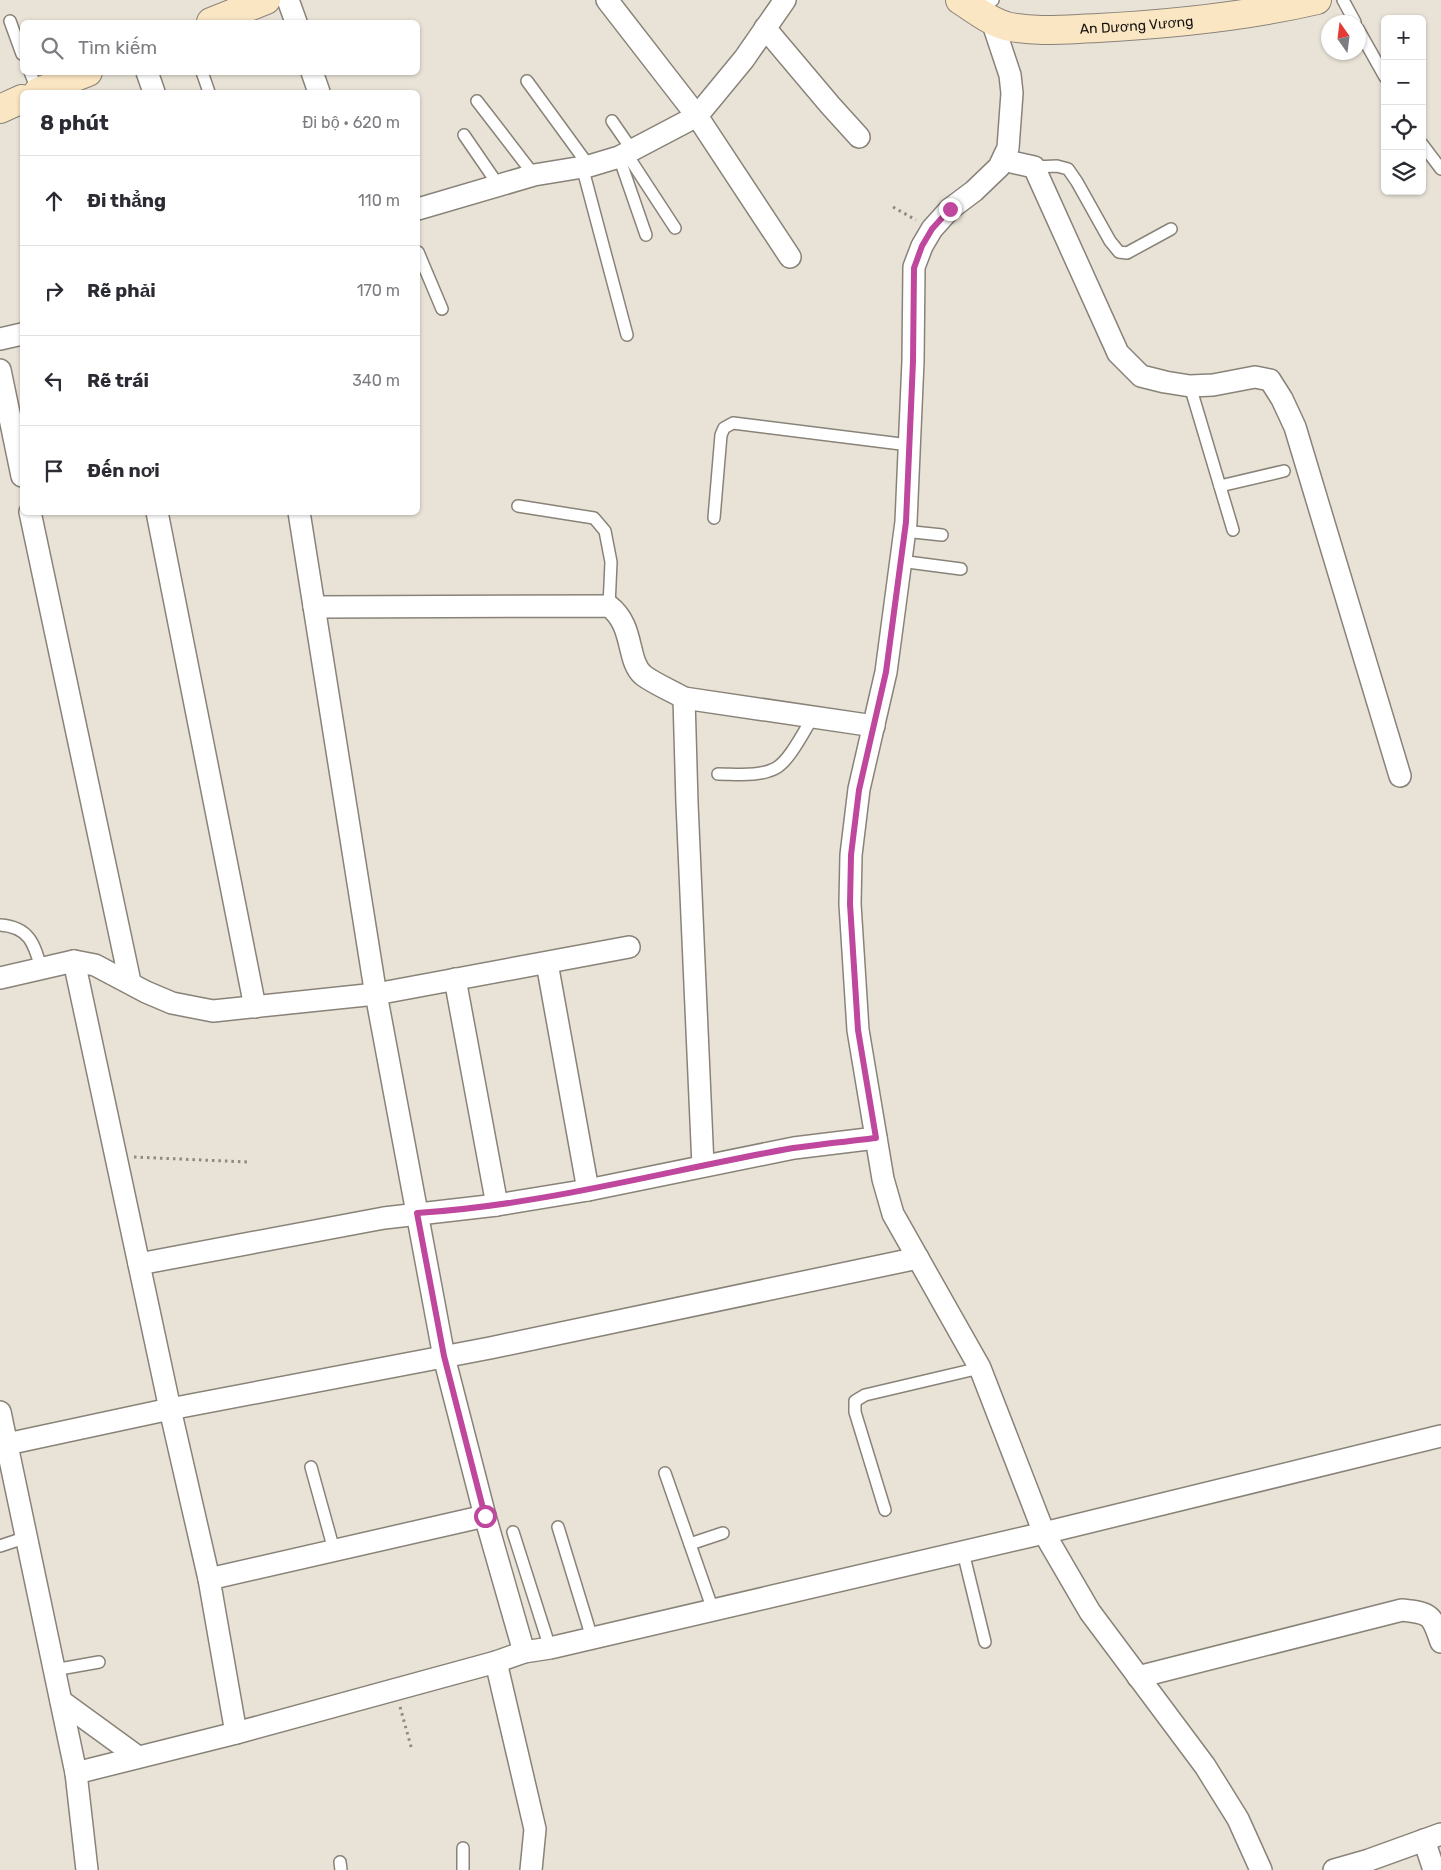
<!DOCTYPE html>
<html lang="vi">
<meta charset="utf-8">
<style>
body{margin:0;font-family:Rubik,sans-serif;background:#f2f2f3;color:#2b2b33}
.controls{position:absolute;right:15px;top:15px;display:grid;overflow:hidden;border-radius:8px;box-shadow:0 1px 4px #0004}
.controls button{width:45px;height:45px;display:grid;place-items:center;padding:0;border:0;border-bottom:1px solid #e1e1e2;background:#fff;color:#2b2b33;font:25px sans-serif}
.compass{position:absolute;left:1321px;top:15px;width:45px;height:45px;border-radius:50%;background:#fff;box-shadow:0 1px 4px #0004;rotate:346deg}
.stop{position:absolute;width:15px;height:15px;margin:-11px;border:4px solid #bf479d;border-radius:50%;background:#fff}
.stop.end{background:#bf479d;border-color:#fff;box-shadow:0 1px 5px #0008}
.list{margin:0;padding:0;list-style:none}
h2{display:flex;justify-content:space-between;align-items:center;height:65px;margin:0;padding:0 20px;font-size:21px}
h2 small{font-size:16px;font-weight:400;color:#7c7c81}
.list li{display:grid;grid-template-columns:32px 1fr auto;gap:15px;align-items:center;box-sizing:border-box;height:90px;padding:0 20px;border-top:1px solid #e1e1e2}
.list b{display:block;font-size:19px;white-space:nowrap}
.list em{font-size:16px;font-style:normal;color:#7c7c81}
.icon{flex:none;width:28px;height:28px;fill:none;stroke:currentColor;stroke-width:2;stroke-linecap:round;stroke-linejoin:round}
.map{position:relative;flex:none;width:1441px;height:1870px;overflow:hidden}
.search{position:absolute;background:#fff;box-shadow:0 1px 4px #0004;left:20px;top:20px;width:400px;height:55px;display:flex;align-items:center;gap:12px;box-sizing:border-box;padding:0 18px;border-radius:8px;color:#7c7c81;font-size:19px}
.panel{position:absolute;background:#fff;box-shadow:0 1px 4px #0004;left:20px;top:90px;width:400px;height:425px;border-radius:8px}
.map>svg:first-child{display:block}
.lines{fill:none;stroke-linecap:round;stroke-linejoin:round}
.lane-casing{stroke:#898278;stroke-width:14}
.street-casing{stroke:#898278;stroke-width:24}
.secondary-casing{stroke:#898278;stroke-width:30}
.path{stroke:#8e8981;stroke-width:3;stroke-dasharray:2.5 4;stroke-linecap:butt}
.lane{stroke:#fff;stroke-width:11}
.street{stroke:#fff;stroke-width:21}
.secondary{stroke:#fae6c3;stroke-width:28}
.route{stroke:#bf479d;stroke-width:6}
.labels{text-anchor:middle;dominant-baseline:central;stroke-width:5;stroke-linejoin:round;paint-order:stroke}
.street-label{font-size:14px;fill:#15130f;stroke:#f7f0e4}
</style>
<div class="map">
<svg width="1441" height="1870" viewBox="0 0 1441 1870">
<rect width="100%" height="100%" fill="#e9e3d7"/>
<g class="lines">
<defs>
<g id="lane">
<polyline points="1343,0 1355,22"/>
<polyline points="979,12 993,0"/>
<polyline points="10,21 22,54"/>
<polyline points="1358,29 1385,77"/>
<polyline points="30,72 38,92"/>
<polyline points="202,72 209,92"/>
<polyline points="527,81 589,166"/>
<polyline points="477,101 534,175"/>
<polyline points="612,121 632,150"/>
<polyline points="464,135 499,186"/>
<polyline points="1422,144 1441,169"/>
<polyline points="626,153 675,228"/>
<polyline points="619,157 646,235"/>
<polyline points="582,166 627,335"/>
<polyline points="1034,167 1057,166 1068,169 1077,182 1110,241 1119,252 1127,253 1171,229"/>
<polyline points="418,252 442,309"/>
<polyline points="1190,386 1233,530"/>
<polyline points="1220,486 1284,471"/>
<polyline points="518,506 594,518 605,531 611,562 609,606"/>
<polyline points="714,518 721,435 724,428 733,423 909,445"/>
<polyline points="904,531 942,535"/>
<polyline points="900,561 961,569"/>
<path d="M718 774C736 774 760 777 776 768 790 760 804 731 813 717"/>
<path d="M0 925C29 927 34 943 41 968"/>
<polyline points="311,1467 334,1550"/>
<polyline points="665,1473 713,1610"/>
<polyline points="885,1510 855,1412 855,1401 865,1395 980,1368"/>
<polyline points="558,1527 592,1638"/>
<polyline points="513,1532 550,1648"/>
<polyline points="690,1544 723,1533"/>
<polyline points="0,1546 27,1537"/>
<polyline points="963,1552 985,1642"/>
<polyline points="54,1670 99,1662"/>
<polyline points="463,1848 463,1870"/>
<polyline points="340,1862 341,1870"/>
</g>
<g id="street">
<polyline points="288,0 296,22"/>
<polyline points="607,0 697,116 790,257"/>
<polyline points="992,21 1010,75 1012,93 1008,148 999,167 974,191 950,209 932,229 922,246 914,267 913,361 906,522 886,672 859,789 851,855 850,904 858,1030 883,1179 893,1214 980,1368 1044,1533 1090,1612 1205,1766 1238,1819 1261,1870"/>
<polyline points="765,28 830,105 859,137"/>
<polyline points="147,72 154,92"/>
<polyline points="312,72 319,92"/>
<polyline points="1003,160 1034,167 1118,353 1141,376 1165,382 1190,386 1213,385 1255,377 1270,380 1282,399 1295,427 1400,776"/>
<polyline points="418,209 534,175 589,166 619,157 697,116 744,59 785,0"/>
<polyline points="0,339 22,334"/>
<polyline points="0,370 22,476"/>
<polyline points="30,512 130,982"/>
<polyline points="157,512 255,1007"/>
<polyline points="299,512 374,983 444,1357 485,1516 524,1652"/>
<path d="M314 607 609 606C635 626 626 660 643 675 653 683 672 691 684 698L687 803 703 1166"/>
<polyline points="684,698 874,726"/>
<polyline points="74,961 170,1409 209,1579 236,1733"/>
<polyline points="547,963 588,1190"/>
<polyline points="0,978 74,961 95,965 146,992 172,1003 213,1011 376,994 629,947"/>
<polyline points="455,979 497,1205"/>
<polyline points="139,1264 384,1218 497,1205 588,1190 794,1148 876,1138"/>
<polyline points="0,1412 76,1773 87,1870"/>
<polyline points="7,1444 170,1409 490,1348 918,1258"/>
<polyline points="209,1579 485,1516"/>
<polyline points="496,1662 535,1829 531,1870"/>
<path d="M1138 1677 1402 1610C1431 1613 1432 1615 1441 1642"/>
<polyline points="61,1701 138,1757"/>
<polyline points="76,1773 236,1733 496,1662 524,1652 550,1648 1044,1533 1441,1436"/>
<polyline points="1424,1840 1434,1870"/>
<polyline points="1334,1870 1369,1860 1441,1834"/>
</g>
<g id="secondary">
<path id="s1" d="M960 0C974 9 989 21 1006 26 1036 33 1068 29 1098 28 1171 24 1245 17 1317 0"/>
<polyline points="211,22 266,0"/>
<polyline points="38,92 88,72"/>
<polyline points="0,109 22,99"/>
</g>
</defs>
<use href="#lane" class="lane-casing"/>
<use href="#street" class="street-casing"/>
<use href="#secondary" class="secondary-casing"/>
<g class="path">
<polyline points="893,207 916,220"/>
<polyline points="134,1157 248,1162"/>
<polyline points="400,1707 412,1750"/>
</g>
<use href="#lane" class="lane"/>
<use href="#street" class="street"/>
<use href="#secondary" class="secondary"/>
</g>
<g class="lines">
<path class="route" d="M485 1516 444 1356 417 1213C545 1205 668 1170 793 1148 821 1144 849 1141 876 1138L858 1030 850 904 851 855 859 790 886 672 906 522 913 361 914 268 922 246 932 229 950 209"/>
</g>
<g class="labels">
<g class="street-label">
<text stroke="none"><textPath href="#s1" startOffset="184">An Dương Vương</textPath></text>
</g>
</g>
</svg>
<div class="controls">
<button>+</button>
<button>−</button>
<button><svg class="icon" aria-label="locate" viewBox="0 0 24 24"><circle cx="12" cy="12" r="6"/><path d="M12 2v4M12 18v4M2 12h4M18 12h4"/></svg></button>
<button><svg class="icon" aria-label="layers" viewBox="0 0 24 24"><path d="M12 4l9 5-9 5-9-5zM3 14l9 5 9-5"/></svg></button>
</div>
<svg class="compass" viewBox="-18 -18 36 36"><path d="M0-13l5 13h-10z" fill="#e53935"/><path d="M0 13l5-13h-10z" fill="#7c7c81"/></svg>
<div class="stop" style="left:485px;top:1516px"></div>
<div class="stop end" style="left:950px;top:209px"></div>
<div class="search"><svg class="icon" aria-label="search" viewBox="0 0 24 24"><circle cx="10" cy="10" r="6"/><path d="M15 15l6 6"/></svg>Tìm kiếm</div>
<section class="panel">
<h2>8 phút<small>Đi bộ · 620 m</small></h2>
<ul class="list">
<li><svg class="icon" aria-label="ahead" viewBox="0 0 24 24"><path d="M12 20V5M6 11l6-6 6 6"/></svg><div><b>Đi thẳng</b></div><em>110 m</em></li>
<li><svg class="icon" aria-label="right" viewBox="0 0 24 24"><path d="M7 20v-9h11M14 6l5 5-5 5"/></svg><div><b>Rẽ phải</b></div><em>170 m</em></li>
<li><svg class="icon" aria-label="left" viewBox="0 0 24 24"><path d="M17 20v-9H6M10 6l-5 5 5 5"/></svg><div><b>Rẽ trái</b></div><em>340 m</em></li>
<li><svg class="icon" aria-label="arrive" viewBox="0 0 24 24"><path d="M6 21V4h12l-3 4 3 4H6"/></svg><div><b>Đến nơi</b></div></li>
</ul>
</section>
</div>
